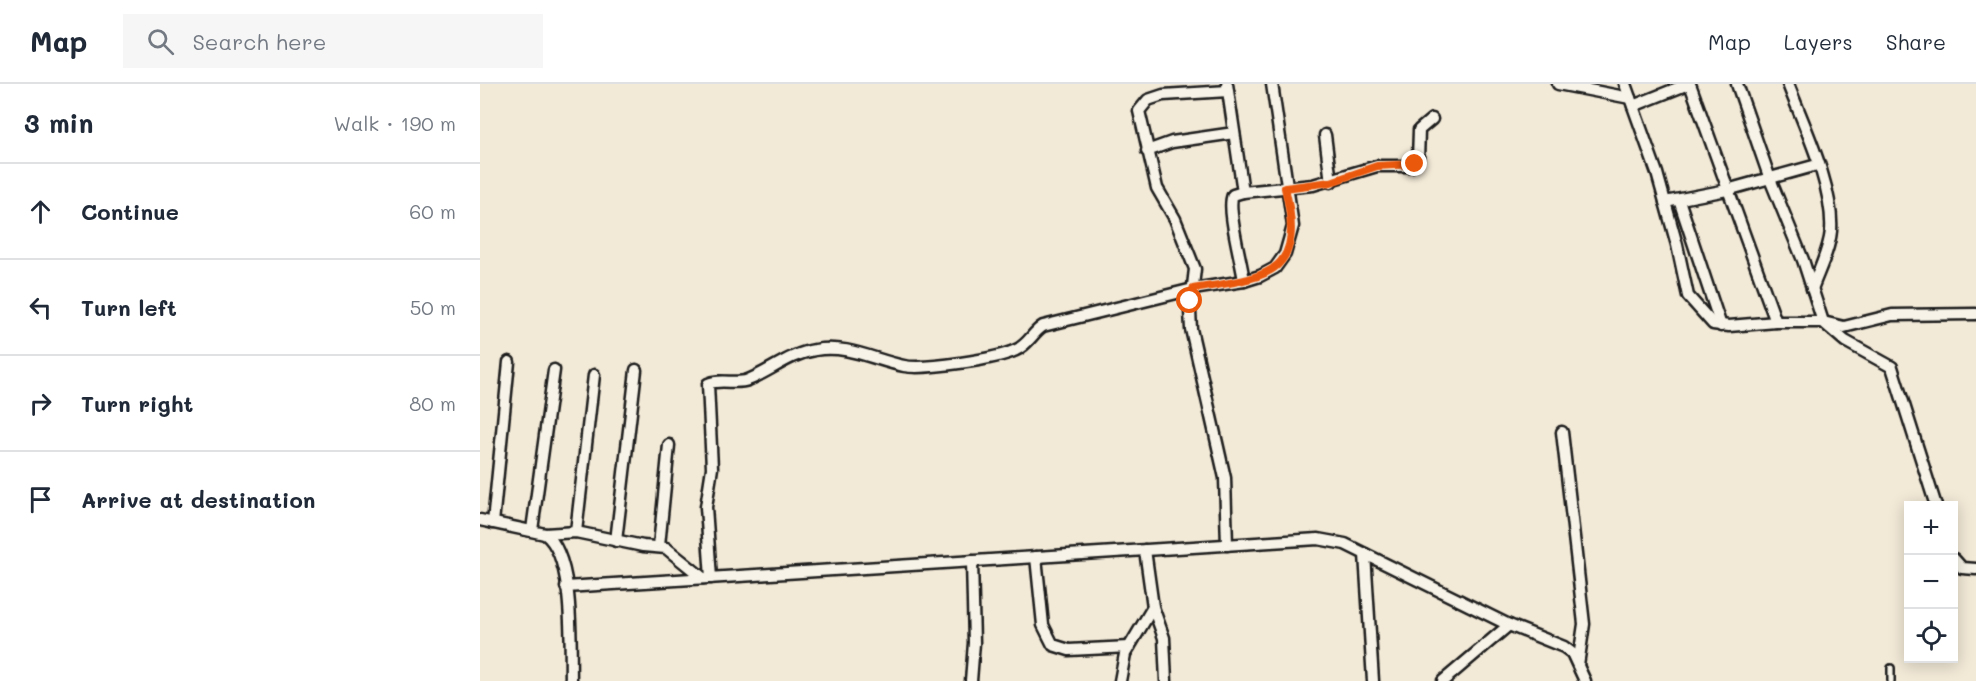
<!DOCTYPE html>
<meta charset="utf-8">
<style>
body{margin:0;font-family:Mali,sans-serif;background:#f6f6f7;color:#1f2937}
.controls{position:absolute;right:18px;bottom:18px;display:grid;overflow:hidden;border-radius:0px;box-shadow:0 3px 15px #0003}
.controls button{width:54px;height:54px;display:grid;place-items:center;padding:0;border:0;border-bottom:2px solid #e0e1e3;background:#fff;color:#1f2937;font:30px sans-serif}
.stop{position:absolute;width:18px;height:18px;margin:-14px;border:4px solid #ea580c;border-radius:50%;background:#fff}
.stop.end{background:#ea580c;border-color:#fff;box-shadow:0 2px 6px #0008}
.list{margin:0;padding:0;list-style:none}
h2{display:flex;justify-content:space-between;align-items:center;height:78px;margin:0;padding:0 24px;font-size:26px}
h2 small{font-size:20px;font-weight:400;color:#747a83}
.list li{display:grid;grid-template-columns:39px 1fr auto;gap:18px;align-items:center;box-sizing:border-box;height:96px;padding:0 24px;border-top:2px solid #e0e1e3}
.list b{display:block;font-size:22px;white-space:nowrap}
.list em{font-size:20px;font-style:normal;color:#747a83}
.icon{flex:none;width:33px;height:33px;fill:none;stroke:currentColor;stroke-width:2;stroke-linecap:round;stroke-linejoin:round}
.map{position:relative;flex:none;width:1496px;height:597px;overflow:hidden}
header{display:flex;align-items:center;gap:36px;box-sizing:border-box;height:84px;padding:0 30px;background:#fff;border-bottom:2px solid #e0e1e3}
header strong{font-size:28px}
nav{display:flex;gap:33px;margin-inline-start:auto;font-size:21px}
.search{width:420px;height:54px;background:#f6f6f7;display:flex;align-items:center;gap:15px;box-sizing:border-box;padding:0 21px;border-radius:0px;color:#747a83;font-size:22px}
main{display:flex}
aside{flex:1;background:#fff}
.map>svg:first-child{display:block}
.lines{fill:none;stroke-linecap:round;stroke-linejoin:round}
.service-casing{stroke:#1c1c1c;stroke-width:10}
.minor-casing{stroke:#1c1c1c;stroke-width:15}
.service{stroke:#f7f3e8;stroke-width:5}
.minor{stroke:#f7f3e8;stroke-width:10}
.route{stroke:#ea580c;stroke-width:8}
</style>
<header>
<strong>Map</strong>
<div class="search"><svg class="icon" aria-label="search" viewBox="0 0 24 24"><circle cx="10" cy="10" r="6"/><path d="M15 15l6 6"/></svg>Search here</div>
<nav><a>Map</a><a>Layers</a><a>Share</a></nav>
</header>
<main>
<aside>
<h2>3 min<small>Walk · 190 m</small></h2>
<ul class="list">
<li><svg class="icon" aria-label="ahead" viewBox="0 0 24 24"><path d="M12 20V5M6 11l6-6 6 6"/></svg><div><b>Continue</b></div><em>60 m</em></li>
<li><svg class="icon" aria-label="left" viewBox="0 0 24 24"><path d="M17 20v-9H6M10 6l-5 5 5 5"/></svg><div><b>Turn left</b></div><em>50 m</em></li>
<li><svg class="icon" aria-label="right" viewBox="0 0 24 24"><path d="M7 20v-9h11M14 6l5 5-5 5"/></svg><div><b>Turn right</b></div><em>80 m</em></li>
<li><svg class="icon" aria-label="arrive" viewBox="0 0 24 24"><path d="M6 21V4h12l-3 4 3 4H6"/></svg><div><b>Arrive at destination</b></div></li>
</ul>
</aside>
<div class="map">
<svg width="1496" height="597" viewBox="0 0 1496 597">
<rect width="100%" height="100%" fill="#f2e9d7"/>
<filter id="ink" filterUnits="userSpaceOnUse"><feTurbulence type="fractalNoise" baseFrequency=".0167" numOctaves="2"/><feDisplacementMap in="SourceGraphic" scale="12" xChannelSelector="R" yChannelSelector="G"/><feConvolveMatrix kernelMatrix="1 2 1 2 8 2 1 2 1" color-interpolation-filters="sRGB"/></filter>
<g filter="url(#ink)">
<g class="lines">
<defs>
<polyline id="service" points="1411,584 1411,597"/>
<g id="minor">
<polyline points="747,0 763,108"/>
<polyline points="1078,0 1150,14"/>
<polyline points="1145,0 1177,89 1197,161 1208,212 1233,240 1249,242 1296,238 1343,238 1364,243 1412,231 1496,230"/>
<polyline points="1210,0 1296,238"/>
<polyline points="1257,0 1290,95 1323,176 1343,238 1365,257 1412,283 1456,422"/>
<path d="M1308 0C1324 42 1354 103 1351 147 1349 167 1339 186 1332 205"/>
<polyline points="1153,22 1208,0"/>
<polyline points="845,51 851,98"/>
<polyline points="667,67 692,58 754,49"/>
<polyline points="1199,116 1241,242"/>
<polyline points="1185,118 1247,106 1337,81"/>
<path d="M764 197C762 179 746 124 753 111L763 108 833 101 897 82H931L938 75 939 46 952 35"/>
<polyline points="1082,348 1104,540 1098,581"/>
<path d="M0 436 65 450C95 472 90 561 91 597"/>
<polyline points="13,439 29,278"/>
<polyline points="52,446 74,286"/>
<polyline points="96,448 114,291"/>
<polyline points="65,450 96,448 163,462 186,464 223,494"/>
<polyline points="136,457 156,286"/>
<polyline points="747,461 745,394 711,245 710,227 715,185 695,135 677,104 659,27 668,16 683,11 748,7"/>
<polyline points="179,462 189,361"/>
<polyline points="665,466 673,523 684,554 686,597"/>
<polyline points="885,470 893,597"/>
<polyline points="556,473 563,541 573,561 589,566 649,563"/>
<polyline points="1474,475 1482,484 1496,485"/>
<path d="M231 494 226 423 232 384 228 300C240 294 256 301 268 296 291 287 309 270 335 266 367 260 394 276 424 282 444 286 518 275 536 266 548 261 553 248 563 242L713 205 764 197 780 192 795 184 805 170 813 142 792 0"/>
<polyline points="86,503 838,455 865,460 1029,541 1084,563 1092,569 1105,597"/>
<polyline points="491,597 494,559 492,477"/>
<polyline points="640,597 645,570 673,523"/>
<polyline points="963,597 1029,541"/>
</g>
</defs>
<use href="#service" class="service-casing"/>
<use href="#minor" class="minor-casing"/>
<use href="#service" class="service"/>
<use href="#minor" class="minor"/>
</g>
</g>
<g class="lines" filter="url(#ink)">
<path class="route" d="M710 217 713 205C786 193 827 193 805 104L851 98 897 82 935 80"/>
</g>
</svg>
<div class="controls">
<button>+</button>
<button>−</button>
<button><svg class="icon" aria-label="locate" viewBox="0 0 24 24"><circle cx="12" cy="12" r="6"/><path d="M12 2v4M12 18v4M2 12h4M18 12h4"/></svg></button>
</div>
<div class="stop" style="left:710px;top:217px"></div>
<div class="stop end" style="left:935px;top:80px"></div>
</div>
</main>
